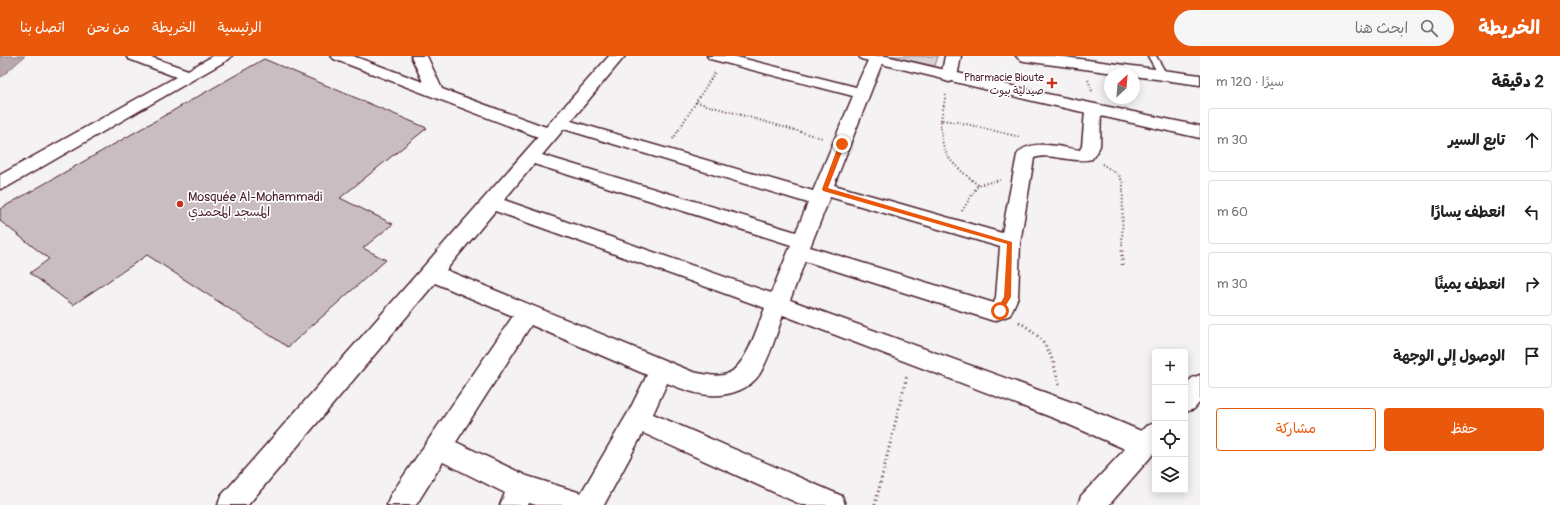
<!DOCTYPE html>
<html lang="ar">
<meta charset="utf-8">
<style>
body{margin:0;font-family:Pangolin,"Playpen Sans Arabic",sans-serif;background:#f6f6f6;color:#222;direction:rtl}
.controls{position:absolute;right:12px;bottom:12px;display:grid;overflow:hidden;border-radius:4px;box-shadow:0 2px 10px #0003}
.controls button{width:36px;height:36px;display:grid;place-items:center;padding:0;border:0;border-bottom:1px solid #e0e0e0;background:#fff;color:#222;font:20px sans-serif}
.compass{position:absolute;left:1104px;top:12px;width:36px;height:36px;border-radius:50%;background:#fff;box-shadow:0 2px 10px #0003;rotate:26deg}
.stop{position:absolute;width:12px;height:12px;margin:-9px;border:3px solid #ea580c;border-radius:50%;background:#fff}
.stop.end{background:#ea580c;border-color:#fff;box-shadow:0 1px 4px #0008}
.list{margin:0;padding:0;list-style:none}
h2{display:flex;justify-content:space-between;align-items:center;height:52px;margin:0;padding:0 16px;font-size:17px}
h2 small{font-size:13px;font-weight:400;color:#767676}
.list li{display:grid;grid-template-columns:26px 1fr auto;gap:12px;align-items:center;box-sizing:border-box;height:64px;margin:0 8px 8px;padding:0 8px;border:1px solid #e0e0e0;border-radius:4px}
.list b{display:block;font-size:15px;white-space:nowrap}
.list em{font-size:13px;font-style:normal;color:#767676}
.actions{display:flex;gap:8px;padding:12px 16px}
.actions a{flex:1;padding:9px 0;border:1px solid #ea580c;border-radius:4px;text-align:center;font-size:14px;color:#ea580c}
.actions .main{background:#ea580c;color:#fff}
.icon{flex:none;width:22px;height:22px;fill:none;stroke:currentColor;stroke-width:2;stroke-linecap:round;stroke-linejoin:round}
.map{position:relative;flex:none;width:1200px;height:449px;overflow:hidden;direction:ltr}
header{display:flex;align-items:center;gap:24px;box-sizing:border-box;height:56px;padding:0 20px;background:#ea580c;color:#fff}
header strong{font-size:19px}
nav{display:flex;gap:22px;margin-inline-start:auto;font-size:14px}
.search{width:280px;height:36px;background:#f6f6f6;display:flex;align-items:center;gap:10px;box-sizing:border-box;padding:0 14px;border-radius:22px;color:#767676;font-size:15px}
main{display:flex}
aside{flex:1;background:#fff}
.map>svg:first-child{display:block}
.green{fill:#dbd2d5;stroke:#927880}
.water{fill:#baa9ae;stroke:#8d727a}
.building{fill:#cabdc1;stroke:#4a1f2b}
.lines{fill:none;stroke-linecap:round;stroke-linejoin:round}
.lane-casing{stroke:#4a1f2b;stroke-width:3}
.street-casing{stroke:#4a1f2b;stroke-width:3}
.secondary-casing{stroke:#4a1f2b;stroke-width:3}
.path-far1{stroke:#4a1f2b;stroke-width:2;stroke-dasharray:1 2.5;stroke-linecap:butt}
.path{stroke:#4a1f2b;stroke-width:3;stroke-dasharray:1 3.5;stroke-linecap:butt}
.lane{fill:#fff;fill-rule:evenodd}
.street{fill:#fff;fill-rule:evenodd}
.secondary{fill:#fff;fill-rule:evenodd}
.route{fill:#ea580c}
.poi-dot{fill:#c8321e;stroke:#fff;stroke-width:1.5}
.labels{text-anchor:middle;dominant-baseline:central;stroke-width:3.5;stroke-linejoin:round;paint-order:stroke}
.far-poi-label{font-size:11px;fill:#4a1f2b;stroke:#fff;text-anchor:end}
.poi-label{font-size:13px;fill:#4a1f2b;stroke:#fff;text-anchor:start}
</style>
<header>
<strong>الخريطة</strong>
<div class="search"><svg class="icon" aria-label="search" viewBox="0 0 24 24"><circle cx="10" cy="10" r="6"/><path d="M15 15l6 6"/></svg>ابحث هنا</div>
<nav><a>الرئيسية</a><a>الخريطة</a><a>من نحن</a><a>اتصل بنا</a></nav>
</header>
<main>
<aside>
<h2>2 دقيقة<small>سيرًا · 120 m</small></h2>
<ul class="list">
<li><svg class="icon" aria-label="ahead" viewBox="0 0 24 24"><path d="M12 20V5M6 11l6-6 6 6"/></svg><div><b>تابع السير</b></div><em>30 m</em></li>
<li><svg class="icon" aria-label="left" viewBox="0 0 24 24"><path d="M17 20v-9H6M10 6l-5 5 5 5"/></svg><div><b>انعطف يسارًا</b></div><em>60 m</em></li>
<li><svg class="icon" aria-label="right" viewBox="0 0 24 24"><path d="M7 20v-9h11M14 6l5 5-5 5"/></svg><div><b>انعطف يمينًا</b></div><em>30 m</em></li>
<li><svg class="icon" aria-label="arrive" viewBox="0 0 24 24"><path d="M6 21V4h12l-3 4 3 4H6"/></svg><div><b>الوصول إلى الوجهة</b></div></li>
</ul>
<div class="actions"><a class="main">حفظ</a><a>مشاركة</a></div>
</aside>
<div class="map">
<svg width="1200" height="449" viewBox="0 0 1200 449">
<rect width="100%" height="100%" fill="#f4f2f2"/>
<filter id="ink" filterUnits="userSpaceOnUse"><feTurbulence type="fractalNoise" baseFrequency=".025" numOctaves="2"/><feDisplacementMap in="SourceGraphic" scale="8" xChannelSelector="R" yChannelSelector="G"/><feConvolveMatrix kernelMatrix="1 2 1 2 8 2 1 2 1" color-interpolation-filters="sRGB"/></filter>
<g filter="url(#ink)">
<polygon class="green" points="888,0 938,0 935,10"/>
<polygon class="water" points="0,0 25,0 0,22"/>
<polygon class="building" points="264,3 427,72 340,142 393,168 363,192 386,204 288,291 147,199 73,249 30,217 49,203 0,165 0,153"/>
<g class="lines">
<defs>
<polygon id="lane" points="1148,0 1156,0 1167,19 1166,21 1160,21"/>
<g id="street">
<polygon points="126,0 148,0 188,14 213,0 232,0 229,3 7,131 0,133 0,119 176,21 129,3"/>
<path d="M331 0H353L423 26 411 0H427L442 33 546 71 609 0H625L571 65 813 135 853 40 710 3 707 0H733L856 31 870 0H882L884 2 834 129 1002 177 1017 99C1028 81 1063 92 1080 94L1082 90 1085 55 1087 51 1093 50 1099 51 1101 55 1100 90 1092 103C1074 108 1049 96 1034 102L1020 187 1018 241 1010 259 994 265 805 205 790 244 1074 347 1141 375 1146 370 1155 367V396L1109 449H1078L1081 440 1125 393 1056 363 783 259C776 279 770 301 759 319 755 325 747 331 740 334 714 345 692 337 667 327L653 358 842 440 845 449H802L643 377 604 449H536L529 447 528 449H500L505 437 443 406 416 449H387L390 440 513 260 435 227 248 449H218L221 440 538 81 334 3ZM564 73 808 147 796 176 542 99ZM534 108 791 189 771 237 504 144ZM830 141 1000 191 996 241 994 247 810 191ZM495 155 765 252C757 271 747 310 727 318 716 322 704 318 693 316L446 214ZM531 269 647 319 629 355 581 437 527 420 456 386Z"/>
<polygon points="945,0 961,0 957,21 955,24 949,26 943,24 941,21"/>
<polygon points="1016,0 1057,0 1200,19 1200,29 1134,20 1134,18 1122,18 1024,5 1019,3"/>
<polygon points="1200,319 1200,346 1194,353 1185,356 1185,329 1192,322"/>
</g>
<polygon id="secondary" points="859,0 886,0 1033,35 1200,70 1200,82 1033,45 861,3"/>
</defs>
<use href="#lane" class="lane-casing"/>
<use href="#street" class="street-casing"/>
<use href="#secondary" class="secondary-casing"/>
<g class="path-far1">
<polyline points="1088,24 1092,35"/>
<polyline points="696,46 822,82"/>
<polyline points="941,64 946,37"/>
<polyline points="673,83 715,16"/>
<polyline points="1102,108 1119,119 1123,127 1122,192"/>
<path d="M978 129C952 107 940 101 941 64L958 66 1020 81"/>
<polyline points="962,155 978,129 1000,124"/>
</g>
<g class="path">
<polyline points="1122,209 1122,191"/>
<path d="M1019 266C1047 283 1052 298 1059 329"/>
<polyline points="875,449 907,319"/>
</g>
<use href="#lane" class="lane"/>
<use href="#street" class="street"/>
<use href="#secondary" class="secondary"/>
</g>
</g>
<polygon class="route" points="842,86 845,88 828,132 1012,186 1011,241 1002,256 997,256 996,255 1004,241 1007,188 823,135 822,133 839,88"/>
<g class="poi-dot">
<path d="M1050 21h4v4h4v4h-4v4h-4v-4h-4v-4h4z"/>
<circle cx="180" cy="148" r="4"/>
</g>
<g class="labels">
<g class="far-poi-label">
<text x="1044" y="21">Pharmacie Bioute<tspan x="1044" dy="13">صيدلية بيوت</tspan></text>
</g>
<g class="poi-label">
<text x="188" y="141">Mosquée Al-Mohammadi<tspan x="188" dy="15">المسجد المحمدي</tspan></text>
</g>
</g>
</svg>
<div class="controls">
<button>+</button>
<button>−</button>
<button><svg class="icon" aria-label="locate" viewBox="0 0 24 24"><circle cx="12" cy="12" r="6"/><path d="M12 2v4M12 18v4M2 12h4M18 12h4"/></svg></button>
<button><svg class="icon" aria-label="layers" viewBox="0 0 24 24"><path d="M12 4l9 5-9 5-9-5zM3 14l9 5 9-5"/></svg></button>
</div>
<svg class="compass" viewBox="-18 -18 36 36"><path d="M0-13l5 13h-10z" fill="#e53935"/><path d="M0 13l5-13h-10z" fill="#767676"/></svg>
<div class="stop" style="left:1000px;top:255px"></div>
<div class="stop end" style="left:842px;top:88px"></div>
</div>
</main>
